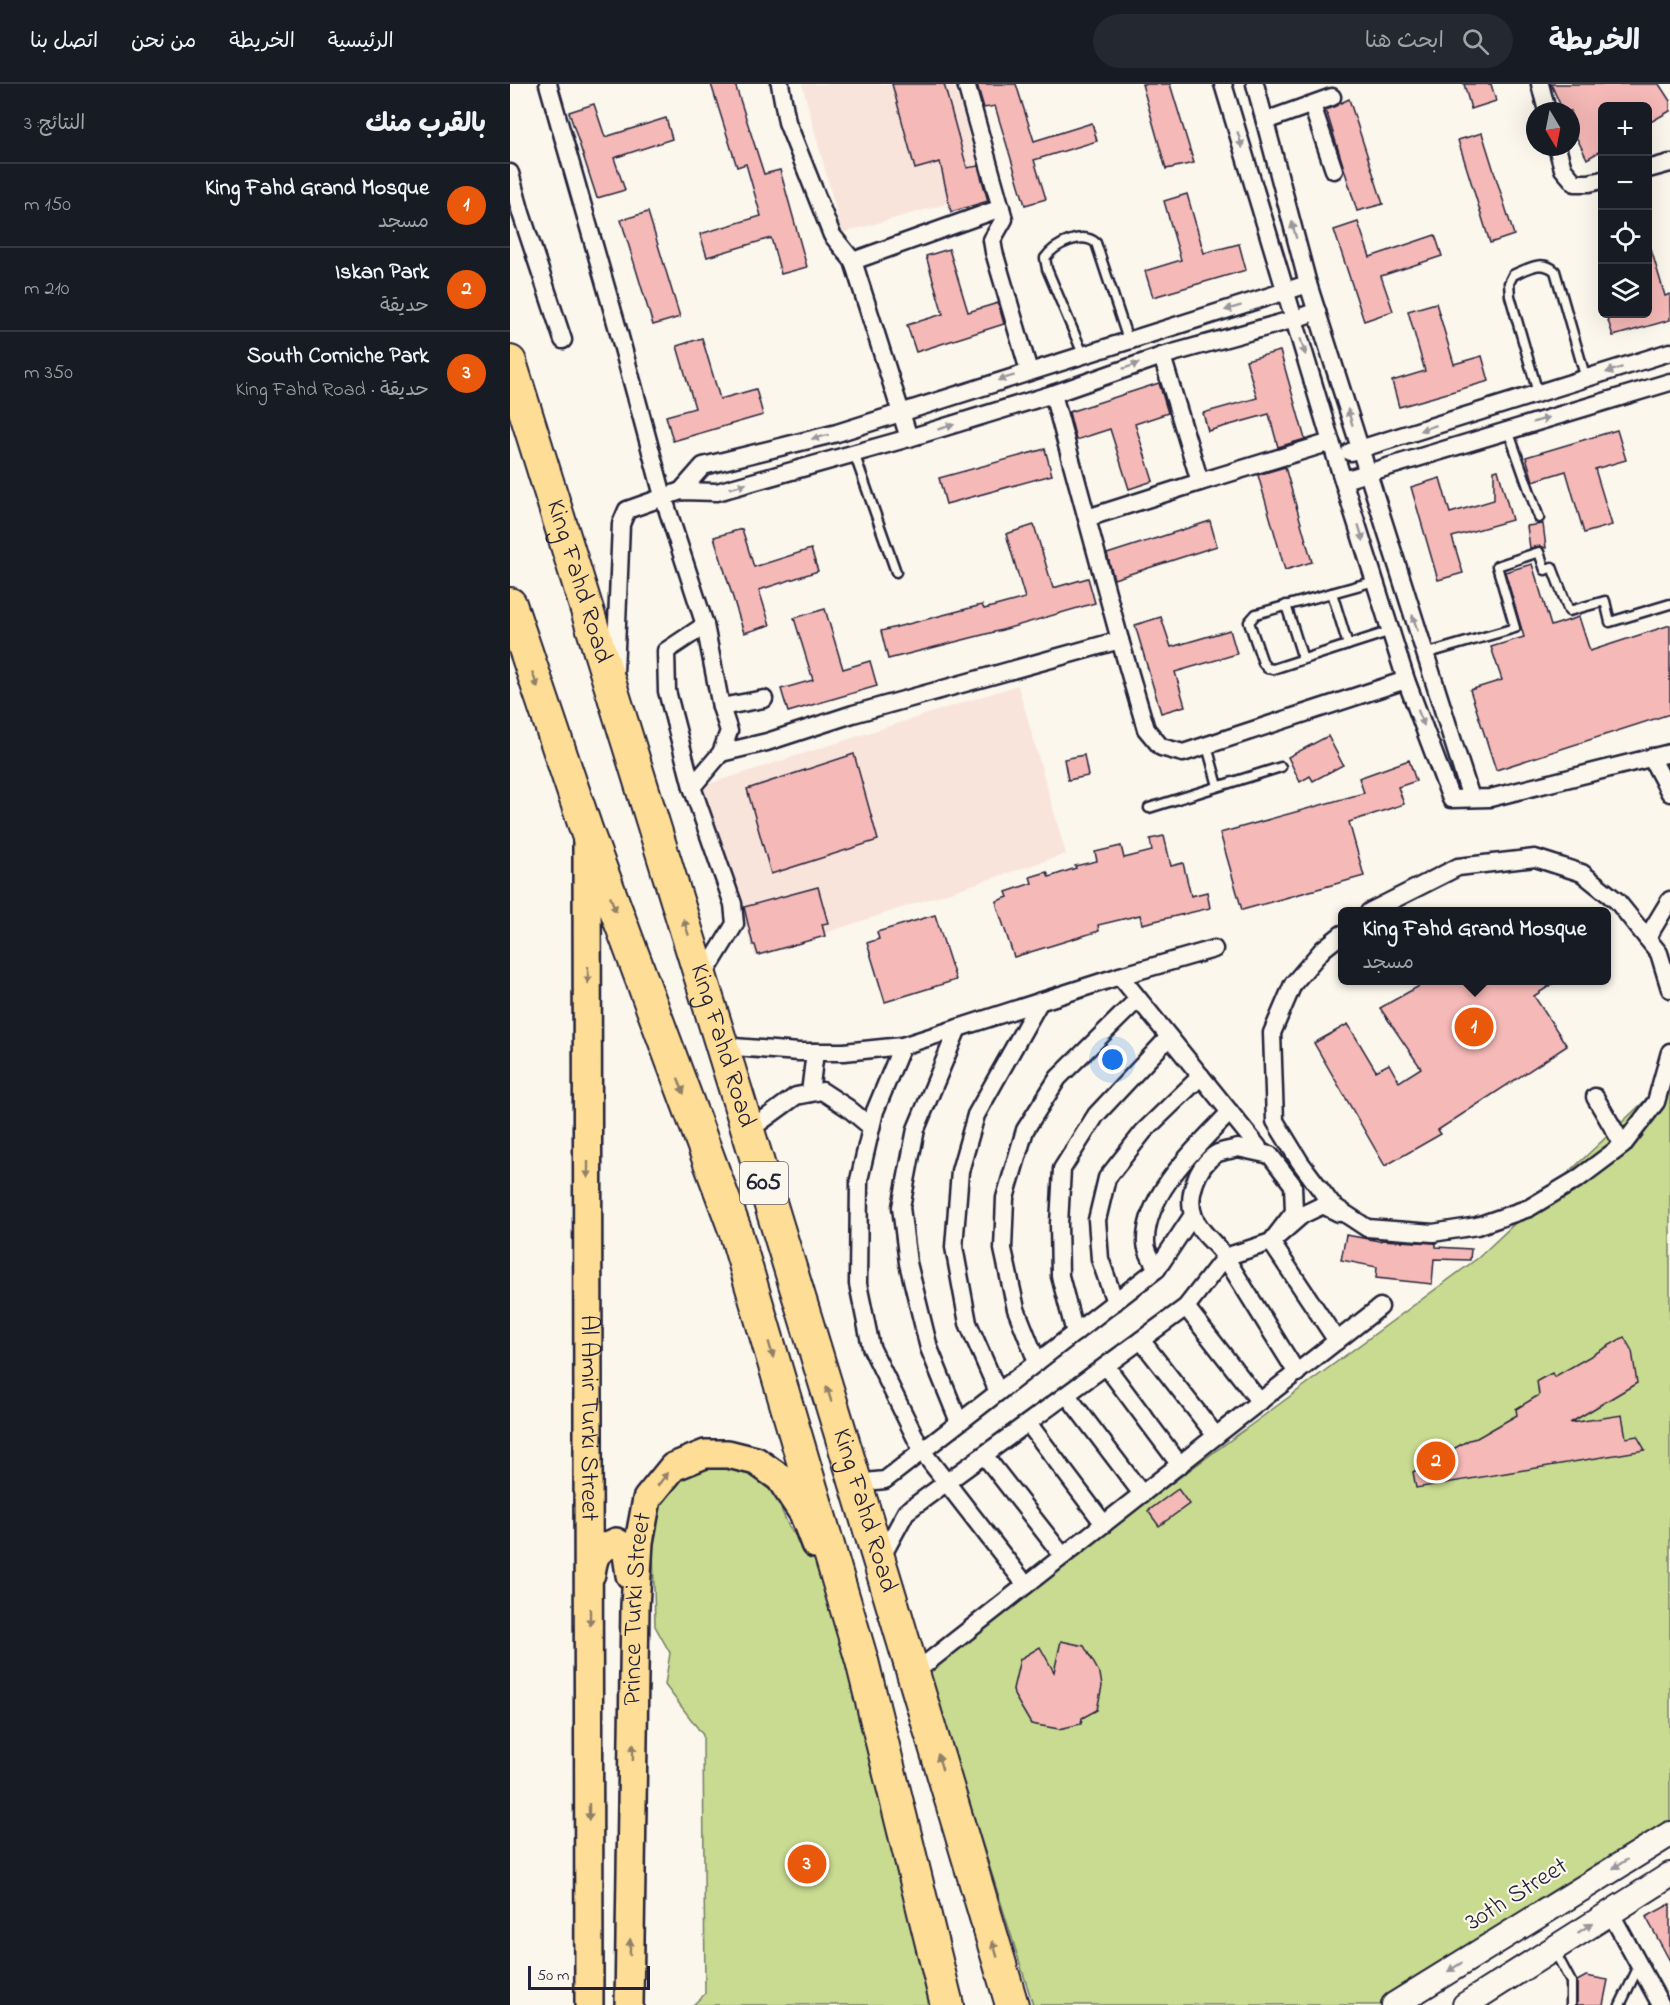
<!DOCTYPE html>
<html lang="ar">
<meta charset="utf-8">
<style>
body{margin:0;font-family:"Indie Flower","Playpen Sans Arabic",sans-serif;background:#242831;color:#f1f3f6;direction:rtl}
.controls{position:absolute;right:18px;top:18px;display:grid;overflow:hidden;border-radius:9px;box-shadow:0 6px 24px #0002}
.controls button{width:54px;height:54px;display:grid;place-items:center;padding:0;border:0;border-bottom:2px solid #363941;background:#171b24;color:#f1f3f6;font:30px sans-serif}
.compass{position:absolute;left:1016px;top:18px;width:54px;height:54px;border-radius:50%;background:#171b24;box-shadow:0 6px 24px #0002;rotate:170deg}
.scale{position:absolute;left:18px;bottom:15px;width:122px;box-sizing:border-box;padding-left:6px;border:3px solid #22223b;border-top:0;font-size:16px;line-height:21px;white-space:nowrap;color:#22223b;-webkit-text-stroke:4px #fbf7ec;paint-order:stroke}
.you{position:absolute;left:603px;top:976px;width:21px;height:21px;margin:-15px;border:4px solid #fff;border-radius:50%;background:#1a73e8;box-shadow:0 0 0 9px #1a73e833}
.badge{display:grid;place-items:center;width:39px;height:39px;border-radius:50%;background:#ea580c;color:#fff;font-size:20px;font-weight:700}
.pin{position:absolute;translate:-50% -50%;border:3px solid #fff;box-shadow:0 2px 6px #0006}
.popup{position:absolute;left:828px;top:823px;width:273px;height:78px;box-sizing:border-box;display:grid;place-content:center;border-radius:9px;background:#171b24;filter:drop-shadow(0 2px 4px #0005);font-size:20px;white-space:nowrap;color:#9ea1a6}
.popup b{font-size:22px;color:#f1f3f6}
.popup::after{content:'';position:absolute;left:50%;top:100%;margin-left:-12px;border:12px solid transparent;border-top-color:#171b24}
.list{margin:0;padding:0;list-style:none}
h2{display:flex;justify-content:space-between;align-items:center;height:78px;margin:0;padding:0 24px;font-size:26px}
h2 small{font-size:20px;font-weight:400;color:#9ea1a6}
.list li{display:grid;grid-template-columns:39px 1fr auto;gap:18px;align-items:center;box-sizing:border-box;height:84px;padding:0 24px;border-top:2px solid #363941}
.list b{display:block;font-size:22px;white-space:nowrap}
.list p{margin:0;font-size:20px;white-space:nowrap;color:#9ea1a6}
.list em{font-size:20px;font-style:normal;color:#9ea1a6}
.icon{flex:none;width:33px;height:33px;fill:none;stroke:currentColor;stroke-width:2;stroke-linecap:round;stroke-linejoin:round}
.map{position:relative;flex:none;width:1160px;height:1921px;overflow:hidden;direction:ltr}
header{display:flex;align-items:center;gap:36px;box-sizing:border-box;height:84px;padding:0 30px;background:#171b24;border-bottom:2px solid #363941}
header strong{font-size:28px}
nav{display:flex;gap:33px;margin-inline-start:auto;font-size:21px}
.search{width:420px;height:54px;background:#242831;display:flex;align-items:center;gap:15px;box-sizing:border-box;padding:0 21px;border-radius:33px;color:#9ea1a6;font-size:22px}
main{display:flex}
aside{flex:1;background:#171b24}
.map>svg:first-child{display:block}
.built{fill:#f9e4dc}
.green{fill:#c8db90;stroke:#757e66;stroke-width:1.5}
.building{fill:#f5b9b7;stroke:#22223b;stroke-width:1.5}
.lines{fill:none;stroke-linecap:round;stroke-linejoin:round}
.lane-casing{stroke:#22223b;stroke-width:13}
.street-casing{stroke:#22223b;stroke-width:21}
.secondary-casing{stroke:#22223b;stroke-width:28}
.primary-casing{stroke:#22223b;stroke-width:32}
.highway-casing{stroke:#22223b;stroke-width:36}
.lane{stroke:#fbf7ec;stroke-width:8}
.street{stroke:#fbf7ec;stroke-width:16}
.secondary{stroke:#fbf7ec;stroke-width:24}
.primary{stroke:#fedd96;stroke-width:27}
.highway{stroke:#fedd96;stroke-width:32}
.oneway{fill:#99979c}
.oneway2{fill:#908068}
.labels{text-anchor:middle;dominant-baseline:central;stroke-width:4.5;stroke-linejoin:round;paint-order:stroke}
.shield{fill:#fbf7ec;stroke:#636270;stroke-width:1.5}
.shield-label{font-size:24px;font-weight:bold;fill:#22223b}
.street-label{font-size:26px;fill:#22223b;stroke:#fbf7ec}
</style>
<header>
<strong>الخريطة</strong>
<div class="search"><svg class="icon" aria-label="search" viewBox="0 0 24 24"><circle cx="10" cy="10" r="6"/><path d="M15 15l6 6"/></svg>ابحث هنا</div>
<nav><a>الرئيسية</a><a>الخريطة</a><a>من نحن</a><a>اتصل بنا</a></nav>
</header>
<main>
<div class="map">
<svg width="1160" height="1921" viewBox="0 0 1160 1921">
<rect width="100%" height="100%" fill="#fbf7ec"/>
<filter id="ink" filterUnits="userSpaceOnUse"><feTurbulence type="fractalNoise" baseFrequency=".0167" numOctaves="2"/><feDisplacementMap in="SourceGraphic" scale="12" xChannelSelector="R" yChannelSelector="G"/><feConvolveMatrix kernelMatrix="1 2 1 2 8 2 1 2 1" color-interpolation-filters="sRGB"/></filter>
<g filter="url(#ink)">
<g class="built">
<polygon points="292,0 444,0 476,109 332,149"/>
<polygon points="508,601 556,770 245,872 192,702"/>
</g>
<g class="green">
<polygon points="1160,993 1160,1743 872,1921 523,1921 416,1580 968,1174"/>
<polygon points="198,1382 220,1383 242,1392 264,1409 279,1443 306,1478 442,1921 183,1921 195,1910 193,1651 155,1601 160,1569 145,1542 143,1461 152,1417 162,1402 177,1390"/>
</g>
<g class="building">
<polygon points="201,0 225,0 254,90 270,86 297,183 271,190 261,154 197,173 190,150 251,132 236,80 227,83"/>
<polygon points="382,0 434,0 457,84 468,82 478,117 441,128 430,78 405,85"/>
<polygon points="467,0 506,0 524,57 582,39 587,57 524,76 536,115 515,121 485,22 474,24"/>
<polygon points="632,0 660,0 684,79 656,85"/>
<polygon points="954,0 981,0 986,17 961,25"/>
<polygon points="1041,0 1149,0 1160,17 1160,27 1137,40 1137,22 1092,22 1092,66 1077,75 1061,42 1061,27 1053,27"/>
<polygon points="839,15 873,120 847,127 816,26"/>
<polygon points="84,20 95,53 156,34 162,55 104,74 115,106 87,114 59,28"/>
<polygon points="972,49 1004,151 980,159 948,56"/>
<polygon points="677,110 694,169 729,160 736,186 643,213 635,187 671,176 654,117"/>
<polygon points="138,128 170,233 143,241 111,136"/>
<polygon points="848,138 860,173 925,151 932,172 871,192 883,227 854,237 824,146"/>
<polygon points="439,165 458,228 488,219 494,240 406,268 397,241 433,230 416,172"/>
<polygon points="1137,165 1141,165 1155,212 1160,210 1160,236 1103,252 1096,230 1137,230"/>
<polygon points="926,219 944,280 972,272 979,297 889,323 882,297 915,287 898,227"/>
<polygon points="192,254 210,315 246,305 253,331 163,357 156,332 185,324 167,262"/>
<polygon points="770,267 795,355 768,363 759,330 698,347 693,329 747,314 736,276"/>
<polygon points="649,299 658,329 625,340 643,397 619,405 600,345 566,356 559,328"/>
<polygon points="1107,346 1116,376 1085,385 1102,441 1074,449 1056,387 1023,397 1016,373"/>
<polygon points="535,365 542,391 436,420 429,394"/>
<polygon points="775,383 802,478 775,486 748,391"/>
<polygon points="988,386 1002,436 942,453 953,489 928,496 901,403 930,394 940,429 984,416 984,387"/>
<polygon points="700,437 707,462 604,495 597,470"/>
<polygon points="1033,440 1036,464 1030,462 1020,464 1017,442"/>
<polygon points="524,441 543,504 578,494 585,519 492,546 378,575 371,547 472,521 474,525 515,514 496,450"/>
<polygon points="232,445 244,483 301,465 308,487 249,506 260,541 234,549 204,453"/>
<polygon points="1022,480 1041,542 1069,533 1080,567 1160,541 1160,630 986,686 960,606 992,596 981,563 1014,553 995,488"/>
<polygon points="315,525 333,585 360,577 367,602 278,628 271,605 303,596 284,534"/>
<polygon points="651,533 661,563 720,546 727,570 665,588 675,622 651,629 625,541"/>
<polygon points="818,652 833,681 803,697 800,692 790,698 778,673"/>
<polygon points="344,670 368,756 261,790 237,705"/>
<polygon points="574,671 578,692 558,696 554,675"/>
<polygon points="899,676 906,697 888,703 894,720 839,738 854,792 732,826 710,749 854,709 849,694"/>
<polygon points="654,752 661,782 673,779 681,812 697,808 700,824 632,840 630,831 588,841 589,847 504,873 487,822 487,817 498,813 496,808 522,799 520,793 537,788 539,793 566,784 565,782 587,777 585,768 611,762 614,774 642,767 640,755"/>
<polygon points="308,803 318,839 312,840 315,852 248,871 245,861 243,861 234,823"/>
<polygon points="425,831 446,896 375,918 357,859 369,855 367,848"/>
<polygon points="918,897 1047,897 1024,912 1057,962 928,1046 931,1050 875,1082 804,959 838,940 866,987 879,980 889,998 911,984 870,924"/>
<polygon points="836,1151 870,1157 870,1156 924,1159 926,1160 926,1163 961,1165 960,1176 924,1175 922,1200 866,1194 867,1183 831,1176"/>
<polygon points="1114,1253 1122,1267 1127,1299 1060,1339 1112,1331 1116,1354 1127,1352 1135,1366 906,1404 903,1388 959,1356 967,1354 1007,1331 1006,1325 1029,1311 1027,1297 1042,1289 1044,1293"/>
<polygon points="668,1405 679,1420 649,1442 638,1427"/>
<polygon points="551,1557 574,1562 590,1590 592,1602 587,1626 572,1634 571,1640 549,1645 521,1640 504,1611 503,1605 510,1575 530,1563 544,1588"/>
<polygon points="1160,1820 1160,1877 1136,1833"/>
<polygon points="1076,1892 1098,1896 1093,1921 1067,1921 1067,1897"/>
</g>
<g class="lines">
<defs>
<g id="lane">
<path d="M573 270 537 185 535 174C545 160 572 147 586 159L618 256"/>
<path d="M1028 309 1000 212 999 199 1003 191C1017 185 1032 175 1045 187L1076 295"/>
<polyline points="998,346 1029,434"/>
<polyline points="344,369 386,488"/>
<polyline points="865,497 746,530 739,538 753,579 757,584 763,585 881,547"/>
<polyline points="822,509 838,561"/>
<polyline points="776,521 793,575"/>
<polyline points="915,570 1005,544 987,482 1029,468 1035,486 1042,483 1059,527 1095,517 1100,538 1160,520"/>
<polyline points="697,662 708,702"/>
<polyline points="639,724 771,683"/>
<polyline points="1044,1866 1061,1898 1061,1921"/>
<polyline points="1110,1921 1129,1882"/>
</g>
<g id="street">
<polyline points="38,0 107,242 153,412 195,541 211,623 219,647 211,669 257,658 343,630 610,556 636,645 651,663 673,669 896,596"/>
<polyline points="270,0 277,38 322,151 343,177 399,354"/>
<polyline points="456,0 494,135 482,156 484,168 519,287"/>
<polyline points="713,0 821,358 896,596 941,715 980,714 1160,669"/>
<polyline points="745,0 798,200 961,714"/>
<polyline points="1030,0 1037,27"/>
<polyline points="802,21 824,86"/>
<polyline points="755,37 822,13"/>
<polyline points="1047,63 1053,85 1065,99 1079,99 1092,96"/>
<polyline points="1138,85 1160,79"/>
<polyline points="0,89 11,129 53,256"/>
<polyline points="343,177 491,124"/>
<polyline points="543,310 610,556"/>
<polyline points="840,368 1160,268"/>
<polyline points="834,396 1160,298"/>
<polyline points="690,398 821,358"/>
<polyline points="171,407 193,382 327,349 798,200"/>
<polyline points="577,434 690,398 652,272"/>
<polyline points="105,589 111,440 117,426 171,407 207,408 399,354 543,310 652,272 785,235 807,227"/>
<polyline points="211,623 254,615"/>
<polyline points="1141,673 1160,709"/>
<polyline points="182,703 211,669"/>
<polyline points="859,828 948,783 1025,774 1072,789 1107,817 1149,869 1160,905"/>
<polyline points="832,850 813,865 783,900 762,949 765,1037 790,1078 822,1121 857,1144 923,1149 967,1142 1019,1124 1069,1094 1113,1061 1146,1018 1160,968"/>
<polyline points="1137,854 1160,816"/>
<polyline points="610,892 748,1063"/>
<polyline points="192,894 225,840 223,820 182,703 157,607 156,567 195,541"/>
<polyline points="448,944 406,1045 391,1123 398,1179 419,1264 449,1338"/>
<polyline points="211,962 289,968 334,968 392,962 610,892 704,865"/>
<polyline points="392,962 365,1027 349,1096 348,1200 361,1263 412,1367 516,1501"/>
<polyline points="300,1009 305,968"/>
<polyline points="1085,1013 1113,1061"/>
<polyline points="238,1047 286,1012 312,1007 338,1024 361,1043"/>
<path d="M728 1064 760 1071 783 1101 784 1128 761 1158 715 1173C705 1158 690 1149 684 1133 676 1113 687 1082 706 1070 711 1067 721 1066 728 1064Z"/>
<path d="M647 1185C643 1178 636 1167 636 1159 634 1110 689 1061 720 1028"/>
<polyline points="605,1218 590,1175 587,1136 597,1094 634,1047 691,992"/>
<polyline points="676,1223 750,1318"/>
<polyline points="565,1249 550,1192 549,1140 552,1085 586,1031 659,953"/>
<polyline points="631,1256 706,1352"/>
<polyline points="827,1257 761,1158 792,1131 813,1121 829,1129"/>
<polyline points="527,1278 506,1225 493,1165 495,1114 515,1046 548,994 628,915"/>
<polyline points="596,1282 670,1381"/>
<polyline points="488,1308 458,1239 444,1163 450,1087 466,1031 530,917"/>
<polyline points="557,1311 632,1410"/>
<polyline points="518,1339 594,1440"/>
<polyline points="474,1371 553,1472"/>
<polyline points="346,1399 375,1396 647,1185 683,1131"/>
<polyline points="370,1476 396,1428 676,1223 715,1173 787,1289"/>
<polyline points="404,1589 870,1223"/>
<polyline points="1100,1828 1151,1921"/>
</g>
<g id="secondary">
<polyline points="884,1921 1160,1750"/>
<polyline points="955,1921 1160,1791"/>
</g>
<g id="primary">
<path id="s1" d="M77 758 79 1921"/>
<path d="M81 1490C84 1470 86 1466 106 1458L116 1464 120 1491"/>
<path id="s2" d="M119 1921 125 1522 129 1458 137 1415 163 1383 195 1370H218L246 1377 270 1394 293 1429 305 1460"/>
</g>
<g id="highway">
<path id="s3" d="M0 278C170 825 340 1372 502 1921"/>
<polyline points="0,520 77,748 225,1146 352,1577 437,1921"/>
</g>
</defs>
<use href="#lane" class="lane-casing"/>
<use href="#street" class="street-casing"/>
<use href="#secondary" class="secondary-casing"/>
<use href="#primary" class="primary-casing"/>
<use href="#highway" class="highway-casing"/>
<use href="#lane" class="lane"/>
<use href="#street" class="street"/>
<use href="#secondary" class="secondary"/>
<use href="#primary" class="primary"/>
<use href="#highway" class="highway"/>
</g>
<defs><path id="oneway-solid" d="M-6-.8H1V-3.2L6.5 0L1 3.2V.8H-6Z" transform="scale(1.5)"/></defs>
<g class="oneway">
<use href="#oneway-solid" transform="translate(730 56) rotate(73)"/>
<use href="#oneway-solid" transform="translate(784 146) rotate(-105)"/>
<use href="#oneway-solid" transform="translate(723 224) rotate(163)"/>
<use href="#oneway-solid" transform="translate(793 263) rotate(73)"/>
<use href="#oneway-solid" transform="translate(621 282) rotate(-19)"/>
<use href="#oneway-solid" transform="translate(1104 286) rotate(162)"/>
<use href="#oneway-solid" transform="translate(496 294) rotate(163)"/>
<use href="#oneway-solid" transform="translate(840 333) rotate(-107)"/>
<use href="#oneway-solid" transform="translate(1031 336) rotate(-16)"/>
<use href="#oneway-solid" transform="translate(436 343) rotate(-17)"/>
<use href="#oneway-solid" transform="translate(918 344) rotate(162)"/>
<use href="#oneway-solid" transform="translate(310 353) rotate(166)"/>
<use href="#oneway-solid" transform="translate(228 402) rotate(-16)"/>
<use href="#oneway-solid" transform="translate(851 449) rotate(73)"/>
<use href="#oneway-solid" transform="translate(905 539) rotate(-108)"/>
<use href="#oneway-solid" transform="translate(911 634) rotate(69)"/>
<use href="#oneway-solid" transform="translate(1110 1780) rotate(148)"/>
<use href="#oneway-solid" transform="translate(1075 1844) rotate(-33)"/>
<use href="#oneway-solid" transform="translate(945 1883) rotate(148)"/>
</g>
<g class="oneway2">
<use href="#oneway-solid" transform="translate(25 596) rotate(71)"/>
<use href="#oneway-solid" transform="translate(103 820) rotate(70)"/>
<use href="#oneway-solid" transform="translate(176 843) rotate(-108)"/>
<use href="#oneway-solid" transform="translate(78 891) rotate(90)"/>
<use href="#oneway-solid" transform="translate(171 1002) rotate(70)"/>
<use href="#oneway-solid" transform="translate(78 1086) rotate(90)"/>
<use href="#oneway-solid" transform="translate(261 1266) rotate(74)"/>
<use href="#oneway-solid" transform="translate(319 1310) rotate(-107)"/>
<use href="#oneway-solid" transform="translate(153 1395) rotate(-51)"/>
<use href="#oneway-solid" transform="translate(80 1533) rotate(90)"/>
<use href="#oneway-solid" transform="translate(123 1668) rotate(-89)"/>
<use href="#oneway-solid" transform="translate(430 1678) rotate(-106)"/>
<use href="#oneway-solid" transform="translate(79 1728) rotate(90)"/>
<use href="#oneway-solid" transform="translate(120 1863) rotate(-89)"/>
<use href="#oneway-solid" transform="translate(485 1865) rotate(-106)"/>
</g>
</g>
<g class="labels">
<rect class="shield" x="230" y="1078" width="48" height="42" rx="4.5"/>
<g class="shield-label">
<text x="254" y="1099">605</text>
</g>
<g class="street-label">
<text stroke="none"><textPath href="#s3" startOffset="230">King Fahd Road</textPath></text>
<text stroke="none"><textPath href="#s3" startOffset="716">King Fahd Road</textPath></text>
<text stroke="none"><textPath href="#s1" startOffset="576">Al Amir Turki Street</textPath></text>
<text stroke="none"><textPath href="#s3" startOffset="1202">King Fahd Road</textPath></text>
<text stroke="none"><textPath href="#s2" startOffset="396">Prince Turki Street</textPath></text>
<text transform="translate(1007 1811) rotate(-32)">30th Street</text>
</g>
</g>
</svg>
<div class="controls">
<button>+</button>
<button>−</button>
<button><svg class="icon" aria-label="locate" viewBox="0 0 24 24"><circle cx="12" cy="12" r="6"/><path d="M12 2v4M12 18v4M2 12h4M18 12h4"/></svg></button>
<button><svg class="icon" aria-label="layers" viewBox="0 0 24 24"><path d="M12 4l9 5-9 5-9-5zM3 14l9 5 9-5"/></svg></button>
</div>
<svg class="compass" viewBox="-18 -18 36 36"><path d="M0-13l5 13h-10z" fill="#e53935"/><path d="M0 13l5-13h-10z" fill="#9ea1a6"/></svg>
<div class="scale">50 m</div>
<div class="you"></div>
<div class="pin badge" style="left:964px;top:943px">1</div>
<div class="popup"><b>King Fahd Grand Mosque</b>مسجد</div>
<div class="pin badge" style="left:926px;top:1377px">2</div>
<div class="pin badge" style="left:297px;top:1780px">3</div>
</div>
<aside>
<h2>بالقرب منك<small>النتائج: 3</small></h2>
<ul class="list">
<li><span class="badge">1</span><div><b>King Fahd Grand Mosque</b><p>مسجد</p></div><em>150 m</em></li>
<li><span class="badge">2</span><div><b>Iskan Park</b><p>حديقة</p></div><em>210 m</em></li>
<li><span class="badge">3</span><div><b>South Corniche Park</b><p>حديقة · King Fahd Road</p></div><em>350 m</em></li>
</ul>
</aside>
</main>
